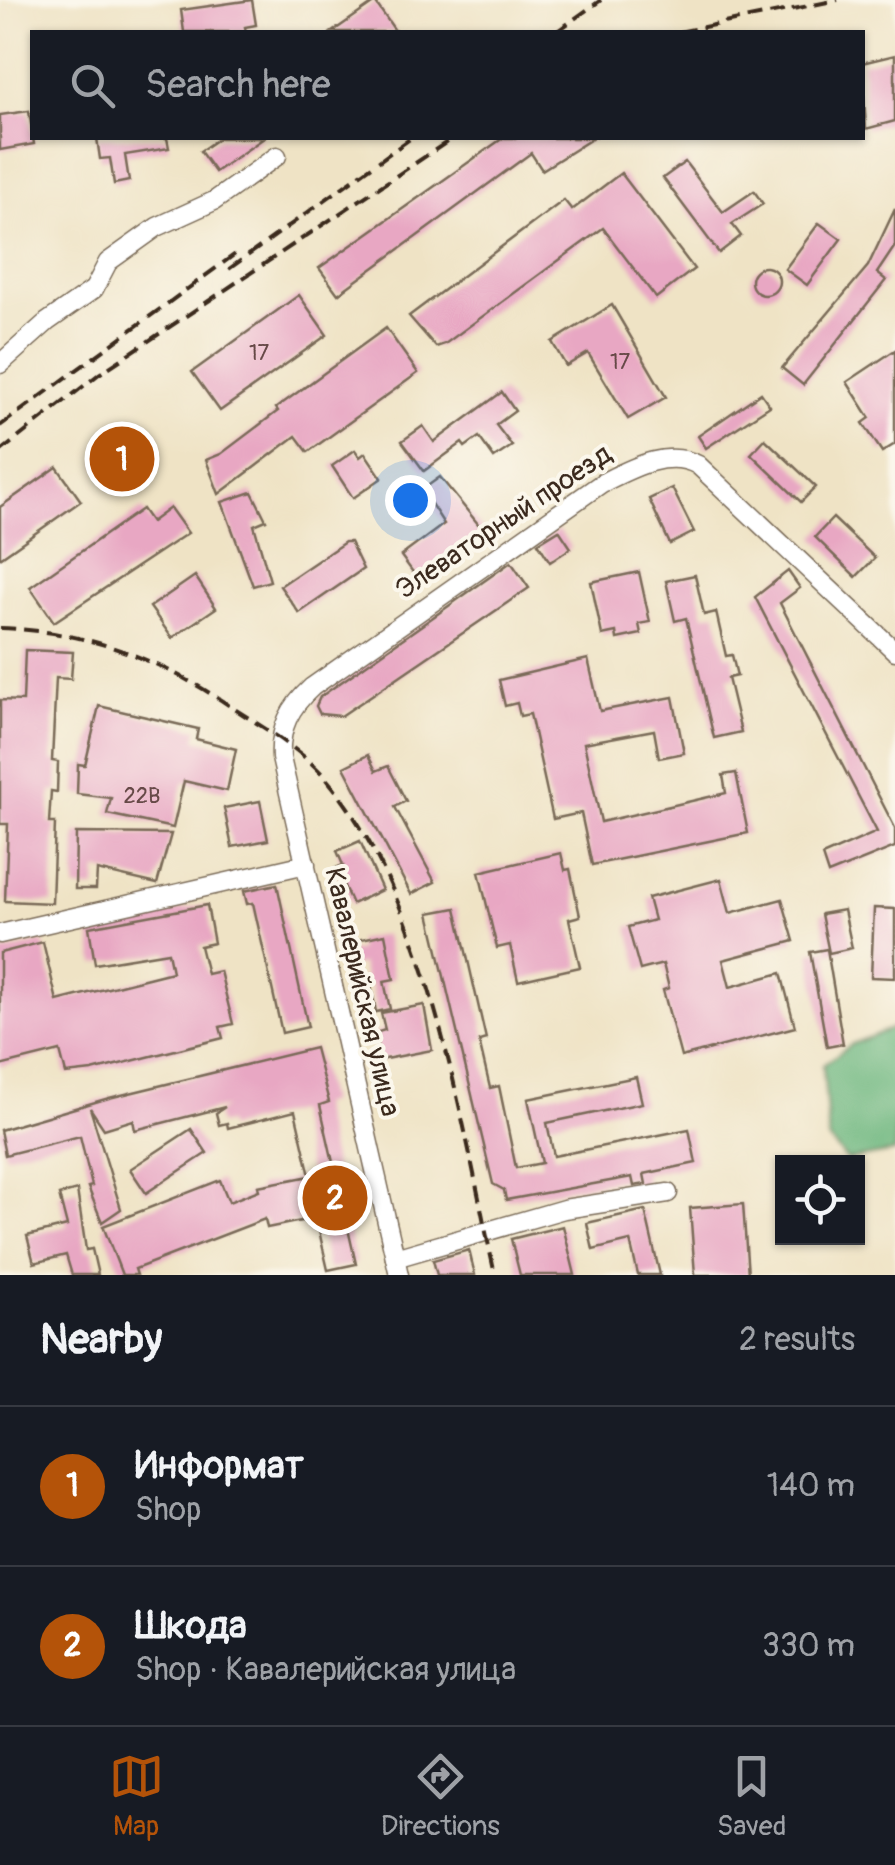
<!DOCTYPE html>
<meta charset="utf-8">
<style>
body{margin:0;font-family:Pangolin,sans-serif;background:#242831;color:#f1f3f6}
.controls{position:absolute;right:30px;bottom:30px;display:grid;overflow:hidden;border-radius:0px;box-shadow:0 2px 8px #0004}
.controls button{width:90px;height:90px;display:grid;place-items:center;padding:0;border:0;border-bottom:2px solid #363941;background:#171b24;color:#f1f3f6;font:50px sans-serif}
.you{position:absolute;left:410px;top:500px;width:35px;height:35px;margin:-25px;border:8px solid #fff;border-radius:50%;background:#1a73e8;box-shadow:0 0 0 15px #1a73e833}
.badge{display:grid;place-items:center;width:65px;height:65px;border-radius:50%;background:#b45309;color:#fff;font-size:32px;font-weight:700}
.pin{position:absolute;translate:-50% -50%;border:5px solid #fff;box-shadow:0 2px 10px #0006}
.list{margin:0;padding:0;list-style:none}
h2{display:flex;justify-content:space-between;align-items:center;height:130px;margin:0;padding:0 40px;font-size:42px}
h2 small{font-size:32px;font-weight:400;color:#9ea1a6}
.list li{display:grid;grid-template-columns:65px 1fr auto;gap:30px;align-items:center;box-sizing:border-box;height:160px;padding:0 40px;border-top:2px solid #363941}
.list b{display:block;font-size:38px;white-space:nowrap}
.list p{margin:0;font-size:32px;white-space:nowrap;color:#9ea1a6}
.list em{font-size:32px;font-style:normal;color:#9ea1a6}
.icon{flex:none;width:55px;height:55px;fill:none;stroke:currentColor;stroke-width:2;stroke-linecap:round;stroke-linejoin:round}
.map{position:relative;flex:none;width:895px;height:1275px;overflow:hidden}
.search{position:absolute;background:#171b24;box-shadow:0 2px 8px #0004;left:30px;right:30px;top:30px;height:110px;display:flex;align-items:center;gap:25px;box-sizing:border-box;padding:0 35px;border-radius:0px;color:#9ea1a6;font-size:38px}
.sheet{height:450px;background:#171b24}
nav{display:flex;justify-content:space-around;align-items:center;box-sizing:border-box;height:140px;border-top:2px solid #363941;background:#171b24;font-size:28px;color:#9ea1a6}
nav a{display:grid;justify-items:center;gap:5px}
nav .on{color:#b45309}
.map>svg:first-child{display:block}
.forest{fill:#6cb67d;stroke:#54704e;stroke-width:2.5}
.building{fill:#e8a7c3}
.lines{fill:none;stroke-linecap:round;stroke-linejoin:round}
.minor-casing{stroke:#7a6b58;stroke-width:21}
.minor{stroke:#fff;stroke-width:18}
.rail{stroke:#3b2a1e;stroke-width:4;stroke-dasharray:15 8;stroke-linecap:butt}
.labels{text-anchor:middle;dominant-baseline:central;stroke-width:8;stroke-linejoin:round;paint-order:stroke}
.number-label{font-size:22px;fill:#664947}
.street-label{font-size:28px;fill:#3b2a1e;stroke:#fbf7ec}
</style>
<div class="map">
<svg width="895" height="1275" viewBox="0 0 895 1275">
<rect width="100%" height="100%" fill="#fbf7ec"/>
<filter id="ink" filterUnits="userSpaceOnUse"><feTurbulence type="fractalNoise" baseFrequency=".01" numOctaves="2"/><feDisplacementMap in="SourceGraphic" scale="20" xChannelSelector="R" yChannelSelector="G"/><feConvolveMatrix kernelMatrix="1 2 1 2 8 2 1 2 1" color-interpolation-filters="sRGB"/></filter>
<filter id="wash" filterUnits="userSpaceOnUse"><feTurbulence type="fractalNoise" baseFrequency=".0048" numOctaves="4" result="noise"/><feDisplacementMap in="SourceGraphic" scale="40" xChannelSelector="R" yChannelSelector="G"/><feGaussianBlur stdDeviation="2.25" result="paint"/><feColorMatrix in="noise" values="0 0 0 0 0 0 0 0 0 0 0 0 0 0 0 0 0 1.4 0 .05"/><feComposite in="paint" operator="in"/></filter>
<g filter="url(#wash)">
<rect width="100%" height="100%" fill="#efe3c5"/>
<polygon class="forest" points="895,1027 895,1152 847,1160 829,1140 823,1065 852,1044"/>
<g id="blocks">
<g class="building">
<polygon points="252,0 256,25 245,27 246,32 184,32 181,10"/>
<polygon points="375,2 396,32 332,32"/>
<polygon points="895,55 895,121 866,129 862,63"/>
<polygon points="29,111 34,144 0,150 0,115"/>
<polygon points="97,138 167,138 169,148 125,155 129,181 114,184 110,158 100,159"/>
<polygon points="219,138 264,138 215,172 200,151"/>
<polygon points="503,138 593,138 542,170 531,153 338,294 319,268"/>
<polygon points="685,162 723,212 754,191 763,204 732,224 741,236 719,253 663,178"/>
<polygon points="621,173 694,269 656,298 603,228 445,344 436,347 409,316 564,200 572,210"/>
<polygon points="895,209 895,246 877,273 886,280 803,385 782,368 868,266"/>
<polygon points="819,223 841,239 807,285 785,269"/>
<circle cx="765" cy="281" r="14"/>
<polygon points="299,295 327,335 220,411 192,372"/>
<polygon points="612,305 666,397 628,419 588,353 566,366 552,342"/>
<polygon points="386,328 418,373 308,452 296,436 219,494 206,460 221,454 278,411 276,408"/>
<polygon points="895,350 895,444 882,452 863,423 870,418 847,382"/>
<polygon points="502,392 515,411 496,425 512,446 494,458 479,437 465,447 462,443 424,471 402,441 423,426 434,442"/>
<polygon points="761,393 770,406 706,448 698,436"/>
<polygon points="137,434 153,457 112,486 96,464"/>
<polygon points="765,439 816,487 801,502 751,454"/>
<polygon points="355,450 360,457 365,453 382,478 353,498 332,466"/>
<polygon points="57,467 81,501 0,558 0,507"/>
<polygon points="440,477 487,535 439,570 436,566 418,579 401,556 444,524 422,490"/>
<polygon points="672,488 694,532 670,544 649,499"/>
<polygon points="252,492 266,520 254,525 270,581 253,586 222,502"/>
<polygon points="170,508 188,533 54,622 30,587 142,509 151,522"/>
<polygon points="833,518 875,558 856,577 815,537"/>
<polygon points="559,530 571,548 550,562 538,543"/>
<polygon points="345,542 350,542 363,569 299,613 280,586"/>
<polygon points="511,562 529,588 341,716 320,714 316,706 320,697"/>
<polygon points="788,571 800,588 780,603 895,828 895,847 828,874 822,856 877,832 755,597"/>
<polygon points="639,572 650,622 639,624 641,634 617,639 616,632 602,635 591,582"/>
<polygon points="695,575 704,615 716,612 726,656 732,655 737,676 728,678 741,732 714,738 686,618 675,621 666,581"/>
<polygon points="195,576 216,608 172,638 150,607"/>
<polygon points="25,650 73,652 71,679 56,678 52,761 58,762 57,792 51,791 49,823 55,823 52,903 5,901 8,824 0,824 0,700 23,701"/>
<polygon points="588,659 600,711 673,697 684,753 659,758 654,730 584,743 601,822 726,793 723,775 736,773 748,833 592,865 581,813 553,819 530,714 520,716 517,703 505,706 499,680"/>
<polygon points="99,706 198,729 196,739 236,749 227,791 184,781 173,828 107,814 111,798 77,794 78,764 85,765"/>
<polygon points="368,755 376,771 388,766 406,801 395,807 435,882 411,894 344,767"/>
<polygon points="260,801 268,840 232,847 224,808"/>
<polygon points="76,833 171,834 157,884 97,870 96,889 75,889"/>
<polygon points="360,841 382,890 352,904 336,868 343,865 337,851"/>
<polygon points="561,853 565,870 570,869 580,916 569,919 580,967 518,981 510,945 497,948 479,872"/>
<polygon points="721,879 730,913 782,899 794,941 723,960 730,987 781,973 795,1027 681,1057 663,990 669,988 663,964 640,970 628,927 654,920 648,898"/>
<polygon points="277,884 308,1027 282,1033 253,903 247,904 244,891"/>
<polygon points="207,905 214,943 200,946 207,974 220,971 233,1024 220,1027 223,1038 92,1071 66,1074 60,1051 0,1066 0,953 43,942 57,1001 172,972 168,952 95,964 89,927"/>
<polygon points="456,908 486,1039 479,1041 490,1088 499,1086 516,1168 542,1163 528,1099 636,1077 642,1103 547,1123 554,1156 689,1129 696,1163 644,1174 646,1184 634,1186 632,1177 506,1200 504,1190 493,1184 429,913"/>
<polygon points="874,908 895,909 895,978 871,977"/>
<polygon points="844,910 852,948 829,953 821,914"/>
<polygon points="385,934 394,979 384,981 390,1009 376,1012 371,984 366,985 361,964 352,966 349,952 359,950 357,940"/>
<polygon points="827,949 843,1044 827,1047 810,952"/>
<polygon points="424,1005 432,1050 380,1060 375,1033 385,1030 381,1013"/>
<polygon points="315,1048 329,1102 320,1105 356,1264 328,1270 316,1218 267,1228 265,1219 135,1269 137,1275 122,1275 103,1226 220,1180 229,1202 259,1190 258,1186 310,1176 295,1111 228,1128 227,1123 219,1125 216,1113 225,1107 135,1130 133,1120 104,1129 90,1108 121,1209 102,1222 88,1187 92,1186 80,1136 5,1155 0,1130 109,1098"/>
<polygon points="191,1129 207,1153 146,1193 130,1169"/>
<polygon points="77,1190 86,1250 92,1249 98,1275 72,1275 66,1255 34,1263 27,1236 67,1226 59,1195"/>
<polygon points="743,1204 748,1275 695,1275 690,1208"/>
<polygon points="645,1210 660,1275 638,1275 630,1241 593,1250 587,1223"/>
<polygon points="563,1226 575,1275 520,1275 511,1239"/>
<polygon points="469,1250 475,1275 437,1275 433,1260"/>
</g>
</g>
</g>
<g filter="url(#ink)">
<use href="#blocks" fill-opacity="0" stroke="#7a6b58" stroke-width="2.5"/>
<g class="lines">
<defs>
<g id="minor">
<polyline points="0,364 47,322 94,289 108,262 157,227 214,201 277,156"/>
<polyline points="0,934 306,864"/>
<polyline points="395,1258 564,1209 668,1193"/>
<path d="M399 1275 281 758C279 728 290 707 312 687L602 483C630 469 667 448 698 465L895 651"/>
</g>
</defs>
<use href="#minor" class="minor-casing"/>
<use href="#minor" class="minor"/>
<g class="rail">
<polyline points="556,32 601,0"/>
<polyline points="679,32 838,0"/>
<polyline points="229,269 411,138"/>
<polyline points="0,426 238,252"/>
<polyline points="0,452 99,374 453,138"/>
<path d="M0 628C86 631 155 657 227 704 260 726 304 750 329 782 429 905 462 1123 495 1275"/>
</g>
</g>
</g>
<g class="labels">
<g class="number-label">
<text x="259" y="353">17</text>
<text x="620" y="362">17</text>
<text x="142" y="796">22В</text>
</g>
<g class="street-label">
<text transform="translate(504 522) rotate(-34)">Элеваторный проезд</text>
<text transform="translate(362 992) rotate(77)">Кавалерийская улица</text>
</g>
</g>
</svg>
<div class="controls">
<button><svg class="icon" aria-label="locate" viewBox="0 0 24 24"><circle cx="12" cy="12" r="6"/><path d="M12 2v4M12 18v4M2 12h4M18 12h4"/></svg></button>
</div>
<div class="you"></div>
<div class="pin badge" style="left:122px;top:459px">1</div>
<div class="pin badge" style="left:335px;top:1198px">2</div>
<div class="search"><svg class="icon" aria-label="search" viewBox="0 0 24 24"><circle cx="10" cy="10" r="6"/><path d="M15 15l6 6"/></svg>Search here</div>
</div>
<section class="sheet">
<h2>Nearby<small>2 results</small></h2>
<ul class="list">
<li><span class="badge">1</span><div><b>Информат</b><p>Shop</p></div><em>140 m</em></li>
<li><span class="badge">2</span><div><b>Шкода</b><p>Shop · Кавалерийская улица</p></div><em>330 m</em></li>
</ul>
</section>
<nav>
<a class="on"><svg class="icon" aria-label="map" viewBox="0 0 24 24"><path d="M3 6l6-2 6 2 6-2v14l-6 2-6-2-6 2zM9 4v14M15 6v14"/></svg>Map</a>
<a><svg class="icon" aria-label="directions" viewBox="0 0 24 24"><path d="M12 3l9 9-9 9-9-9zM9 14v-3h6M13 9l2 2-2 2"/></svg>Directions</a>
<a><svg class="icon" aria-label="saved" viewBox="0 0 24 24"><path d="M7 4h10v16l-5-4-5 4z"/></svg>Saved</a>
</nav>
